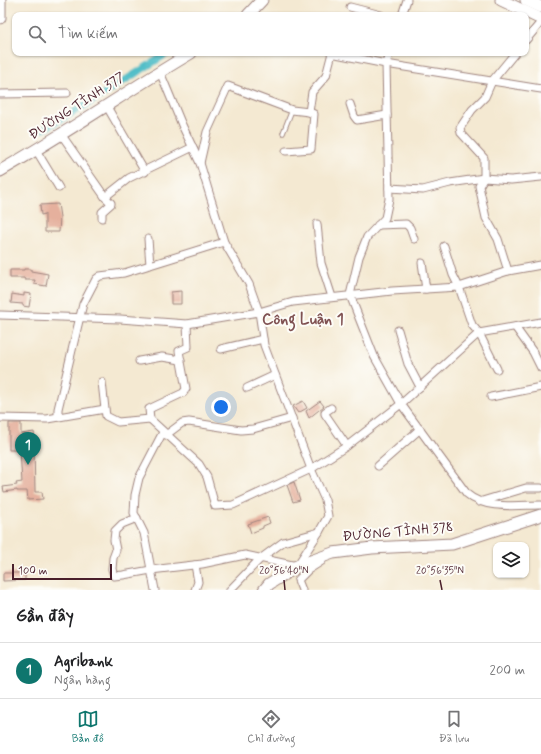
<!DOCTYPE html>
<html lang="vi">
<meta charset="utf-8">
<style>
body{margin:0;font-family:Mynerve,sans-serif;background:#f2f2f2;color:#202124}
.controls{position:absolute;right:12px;bottom:12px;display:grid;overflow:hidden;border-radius:8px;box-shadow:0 1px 3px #0004}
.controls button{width:36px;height:36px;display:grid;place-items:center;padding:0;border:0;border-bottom:1px solid #e0e0e0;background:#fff;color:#202124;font:20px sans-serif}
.scale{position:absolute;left:12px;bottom:10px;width:100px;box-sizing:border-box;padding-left:4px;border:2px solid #4a1f2b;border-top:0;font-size:11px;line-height:14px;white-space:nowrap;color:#4a1f2b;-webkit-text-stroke:3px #fdfcf7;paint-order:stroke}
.you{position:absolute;left:221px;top:407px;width:14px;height:14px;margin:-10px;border:3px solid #fff;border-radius:50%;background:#1a73e8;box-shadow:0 0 0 6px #1a73e833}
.badge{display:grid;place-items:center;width:26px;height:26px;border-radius:50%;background:#0f766e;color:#fff;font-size:13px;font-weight:700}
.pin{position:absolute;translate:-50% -33px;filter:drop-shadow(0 1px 2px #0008)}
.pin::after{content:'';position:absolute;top:21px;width:14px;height:12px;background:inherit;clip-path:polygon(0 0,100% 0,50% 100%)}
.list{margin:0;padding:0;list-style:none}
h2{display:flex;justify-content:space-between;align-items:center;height:52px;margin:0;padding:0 16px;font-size:17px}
h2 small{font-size:13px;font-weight:400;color:#757577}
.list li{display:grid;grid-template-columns:26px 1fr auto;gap:12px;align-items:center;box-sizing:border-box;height:56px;padding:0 16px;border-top:1px solid #e0e0e0}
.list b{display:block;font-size:15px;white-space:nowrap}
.list p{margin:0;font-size:13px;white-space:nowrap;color:#757577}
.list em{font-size:13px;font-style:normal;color:#757577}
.icon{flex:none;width:22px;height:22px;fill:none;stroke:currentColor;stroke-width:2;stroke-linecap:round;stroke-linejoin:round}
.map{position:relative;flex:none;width:541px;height:590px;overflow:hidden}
.search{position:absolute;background:#fff;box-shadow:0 1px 3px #0004;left:12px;right:12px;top:12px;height:44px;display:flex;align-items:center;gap:10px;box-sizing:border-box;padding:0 14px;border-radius:8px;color:#757577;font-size:15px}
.sheet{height:108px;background:#fff}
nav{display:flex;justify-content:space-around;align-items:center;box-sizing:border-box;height:56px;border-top:1px solid #e0e0e0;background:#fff;font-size:11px;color:#757577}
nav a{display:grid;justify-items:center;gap:2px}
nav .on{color:#0f766e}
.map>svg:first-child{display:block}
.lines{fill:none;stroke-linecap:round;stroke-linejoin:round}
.canal{stroke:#51bec8;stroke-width:7}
.building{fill:#e5b09d}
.lane-casing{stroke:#9f847e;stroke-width:5.5}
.street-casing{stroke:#9f847e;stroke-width:9}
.primary-casing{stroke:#9f847e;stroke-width:13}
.lane{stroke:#fff;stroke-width:3.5}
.street{stroke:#fff;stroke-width:7}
.primary{stroke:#fff;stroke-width:11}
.ticks{fill:none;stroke:#4a1f2b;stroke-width:1.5}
.labels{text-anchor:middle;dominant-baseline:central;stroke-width:4;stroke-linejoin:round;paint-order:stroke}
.street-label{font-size:14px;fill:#4a1f2b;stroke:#fdfcf7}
.quarter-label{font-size:16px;font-weight:bold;fill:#805253;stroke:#fdfcf7}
.ticks-label{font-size:10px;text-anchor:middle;fill:#4a1f2b;stroke:#fdfcf7;stroke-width:4;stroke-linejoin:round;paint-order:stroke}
</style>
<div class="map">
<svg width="541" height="590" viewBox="0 0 541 590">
<rect width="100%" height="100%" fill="#fdfcf7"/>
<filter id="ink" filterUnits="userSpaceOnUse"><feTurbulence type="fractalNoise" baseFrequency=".025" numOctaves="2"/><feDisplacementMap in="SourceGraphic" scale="8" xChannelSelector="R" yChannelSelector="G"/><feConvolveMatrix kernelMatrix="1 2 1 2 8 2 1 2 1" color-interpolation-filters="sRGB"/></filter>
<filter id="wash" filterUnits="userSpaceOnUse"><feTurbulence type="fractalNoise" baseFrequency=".012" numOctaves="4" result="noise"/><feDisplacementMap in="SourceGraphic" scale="16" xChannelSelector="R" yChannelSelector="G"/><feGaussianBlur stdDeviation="0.9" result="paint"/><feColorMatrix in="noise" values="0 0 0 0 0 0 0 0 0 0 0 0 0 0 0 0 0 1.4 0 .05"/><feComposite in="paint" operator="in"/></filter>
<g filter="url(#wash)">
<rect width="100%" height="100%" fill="#f4e9d2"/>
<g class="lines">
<polyline class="canal" points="44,129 86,105 168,53"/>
</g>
<g id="blocks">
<g class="building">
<polygon points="58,204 60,217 59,232 45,232 45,214 41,215 40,205"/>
<polygon points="24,269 31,269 31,271 48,274 46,286 34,284 35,280 25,280 24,278 10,278 10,270 24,270"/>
<polygon points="181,291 181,304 171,304 171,292"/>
<polygon points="24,293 31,294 29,307 23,306 23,304 11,303 12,294 24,296"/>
<polygon points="303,401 307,408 298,413 293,406"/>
<polygon points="320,401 324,406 309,418 306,411"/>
<polygon points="9,423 21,423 21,434 34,432 36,446 34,447 35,492 42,492 43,499 28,500 27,491 17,491 17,490 4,492 3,487 17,485 16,483 22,482 20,450 9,450"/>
<polygon points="294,482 300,500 293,502 287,485"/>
<polygon points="268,517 270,523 263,526 263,528 251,533 248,524"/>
<polygon points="3,573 25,573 25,580 3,581"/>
</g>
</g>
</g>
<g filter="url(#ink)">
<use href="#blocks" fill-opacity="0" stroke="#9f847e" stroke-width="1"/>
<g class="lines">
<defs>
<polyline id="lane" points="283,133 292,110"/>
<g id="street">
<polyline points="350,7 381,15"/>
<polyline points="402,15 407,0"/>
<polyline points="526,40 541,22"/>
<polyline points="331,53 386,64 541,89"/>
<path d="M389 53 386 64 389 199 385 218 367 237 359 257 350 295 374 356 401 404 467 494C485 510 518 505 541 505"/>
<polyline points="0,94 67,93"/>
<polyline points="350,104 354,116 357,120 387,115"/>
<polyline points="106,105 145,172"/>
<polyline points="309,112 312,92 326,76 332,53"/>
<polyline points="61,134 105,197 111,203 111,204 102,212 102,218"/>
<polyline points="36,150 59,188"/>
<polyline points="200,163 207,132 228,86 292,110 309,112 314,114 311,149 286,151"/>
<polyline points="389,188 423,190 450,183 484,178 511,180 541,177"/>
<polyline points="105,197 129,178 193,147"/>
<polyline points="317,224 321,263 332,297"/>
<polyline points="378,225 406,224 410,228 414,239"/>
<polyline points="148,239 150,265 224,242"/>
<polyline points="444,246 453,275 459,287 472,325 479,333 497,369"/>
<polyline points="422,263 426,289"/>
<polyline points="508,271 498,239 486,218 479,186 484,178 484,158 461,133 460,128 472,110 485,97 492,81 515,53"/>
<polyline points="0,315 120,319 187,324 259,312 293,302 392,291 459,287 508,271 541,265"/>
<polyline points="515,327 533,352 541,368"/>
<polyline points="398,330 408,364 420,387"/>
<polyline points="221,349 263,339"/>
<polyline points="139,361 162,357 181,360"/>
<polyline points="102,382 105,409"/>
<polyline points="247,388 275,375"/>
<polyline points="491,397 541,387"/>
<polyline points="331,408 325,412 325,414 347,446"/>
<polyline points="58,417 58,409 83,304 96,279 100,276 124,273 150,265"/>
<polyline points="0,418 47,419 105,409 106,416 118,422 150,419 199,464 207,477 215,506 233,505 311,469 347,446 401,404 479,333 541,322"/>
<polyline points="150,419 149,409 183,393 186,389 179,351 188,347 187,324"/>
<polyline points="166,435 182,423 189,422 241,430 253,429 292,418"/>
<polyline points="378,466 420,429"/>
<polyline points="479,502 526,488 541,488"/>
<polyline points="137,518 122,524 115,531 114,540 116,550 113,558 112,569 114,576 123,575 151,570 202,564 245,555 297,566 319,532 328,516 325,500 311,469 264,345 259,312 249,284 224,242 200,163 182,125 160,72"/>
<polyline points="195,565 198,582 195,590"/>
<polyline points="155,590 144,533 134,513 135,495 139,478 163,432"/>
<polyline points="230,590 260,559 283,542 319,532"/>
<polyline points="302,590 298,580 308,570 322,561"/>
</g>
<g id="primary">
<polyline points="501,0 541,19"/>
<polyline points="526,0 541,7"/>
<polyline points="248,15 262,0"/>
<polyline points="0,18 0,0"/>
<path d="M0 171C65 134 127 91 191 53"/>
<polyline points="264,590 269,584 297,566 333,553 372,548 452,544 541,515"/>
</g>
</defs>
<use href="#lane" class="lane-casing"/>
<use href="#street" class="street-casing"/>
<use href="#primary" class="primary-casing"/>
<use href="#lane" class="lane"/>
<use href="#street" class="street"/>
<use href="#primary" class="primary"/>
</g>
</g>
<path class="ticks" d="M284 580 285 590M440 580 442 590"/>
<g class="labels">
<g class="street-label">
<text transform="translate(77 106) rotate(-33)">ĐƯỜNG TỈNH 377</text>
<text transform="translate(398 532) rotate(-5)">ĐƯỜNG TỈNH 378</text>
</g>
<g class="quarter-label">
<text x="303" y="319">Công Luận 1</text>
</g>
</g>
<g class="ticks-label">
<text x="284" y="574">20°56'40"N</text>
<text x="440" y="574">20°56'35"N</text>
</g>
</svg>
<div class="controls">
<button><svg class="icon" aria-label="layers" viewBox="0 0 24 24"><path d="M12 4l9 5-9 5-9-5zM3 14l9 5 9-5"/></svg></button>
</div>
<div class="scale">100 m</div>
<div class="you"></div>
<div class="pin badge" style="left:28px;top:465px">1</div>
<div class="search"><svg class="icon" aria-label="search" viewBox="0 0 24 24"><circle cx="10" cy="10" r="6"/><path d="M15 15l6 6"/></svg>Tìm kiếm</div>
</div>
<section class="sheet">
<h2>Gần đây<small></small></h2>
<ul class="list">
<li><span class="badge">1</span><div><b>Agribank</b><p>Ngân hàng</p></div><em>200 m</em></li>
</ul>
</section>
<nav>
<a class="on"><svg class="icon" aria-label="map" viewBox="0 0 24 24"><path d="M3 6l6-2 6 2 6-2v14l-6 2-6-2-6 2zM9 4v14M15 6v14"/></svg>Bản đồ</a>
<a><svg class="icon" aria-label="directions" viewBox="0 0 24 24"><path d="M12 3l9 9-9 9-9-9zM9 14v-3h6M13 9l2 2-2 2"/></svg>Chỉ đường</a>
<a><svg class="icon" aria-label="saved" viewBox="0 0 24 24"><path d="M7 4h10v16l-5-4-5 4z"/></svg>Đã lưu</a>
</nav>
